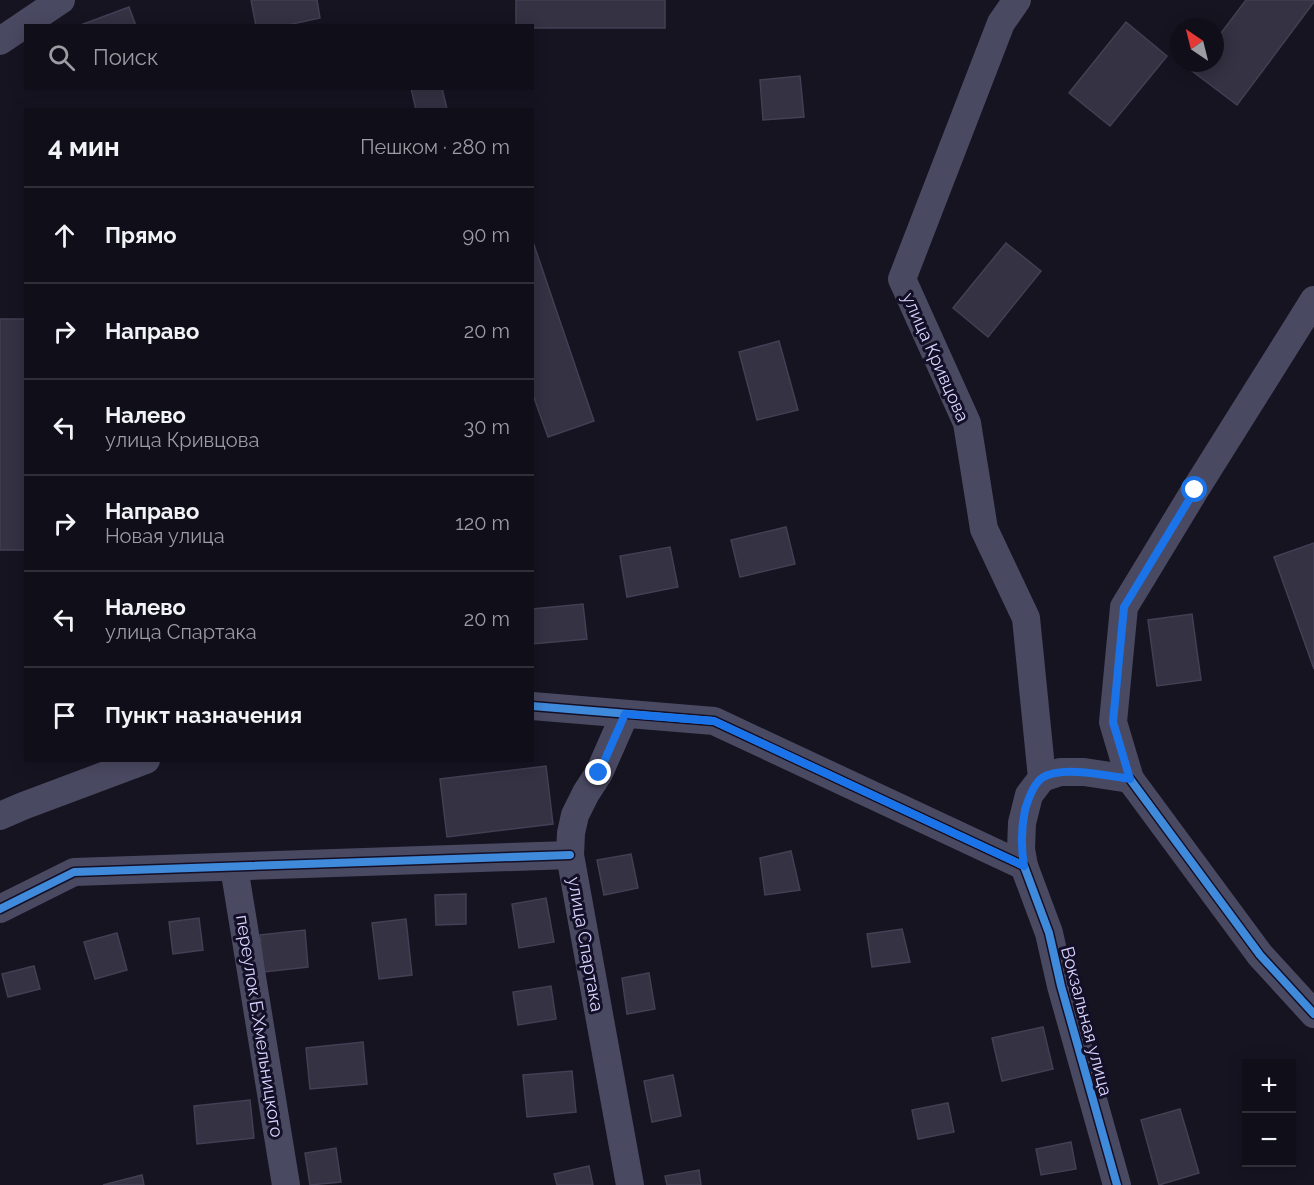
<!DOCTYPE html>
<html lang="ru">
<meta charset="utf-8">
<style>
body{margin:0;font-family:Raleway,sans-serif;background:#191822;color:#f1f3f6}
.controls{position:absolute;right:18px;bottom:18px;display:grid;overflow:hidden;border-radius:0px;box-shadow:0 3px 15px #0003}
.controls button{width:54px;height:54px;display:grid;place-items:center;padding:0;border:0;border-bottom:2px solid #302f38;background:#100f19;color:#f1f3f6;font:30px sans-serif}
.compass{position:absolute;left:1170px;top:18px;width:54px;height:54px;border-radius:50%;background:#100f19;box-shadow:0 3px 15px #0003;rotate:325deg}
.stop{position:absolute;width:18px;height:18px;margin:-14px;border:4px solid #1a73e8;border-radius:50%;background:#fff}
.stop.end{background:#1a73e8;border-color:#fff;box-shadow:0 2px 6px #0008}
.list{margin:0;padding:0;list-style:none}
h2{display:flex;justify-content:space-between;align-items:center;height:78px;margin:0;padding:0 24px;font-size:26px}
h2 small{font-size:20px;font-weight:400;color:#9c9ca2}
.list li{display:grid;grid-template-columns:39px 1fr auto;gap:18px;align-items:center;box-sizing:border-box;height:96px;padding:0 24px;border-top:2px solid #302f38}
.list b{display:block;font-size:22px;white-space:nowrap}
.list p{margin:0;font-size:20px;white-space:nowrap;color:#9c9ca2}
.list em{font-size:20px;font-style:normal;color:#9c9ca2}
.icon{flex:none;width:33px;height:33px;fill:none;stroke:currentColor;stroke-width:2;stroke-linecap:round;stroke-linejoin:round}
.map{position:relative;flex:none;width:1314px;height:1185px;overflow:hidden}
.search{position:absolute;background:#100f19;box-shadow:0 3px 15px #0003;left:24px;top:24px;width:510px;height:66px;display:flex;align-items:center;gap:15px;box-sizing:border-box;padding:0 21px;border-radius:0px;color:#9c9ca2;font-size:22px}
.panel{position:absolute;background:#100f19;box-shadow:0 3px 15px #0003;left:24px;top:108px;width:510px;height:654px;border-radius:0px}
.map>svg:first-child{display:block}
.building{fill:#343243;stroke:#433f54;stroke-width:1.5}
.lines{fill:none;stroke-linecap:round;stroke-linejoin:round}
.minor{stroke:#4a4962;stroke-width:28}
.cycleway-casing{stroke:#130f26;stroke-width:11}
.cycleway{stroke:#408adc;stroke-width:8}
.route{stroke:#1a73e8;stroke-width:8}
.labels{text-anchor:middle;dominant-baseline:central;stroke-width:6;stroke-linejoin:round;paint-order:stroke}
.street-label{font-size:18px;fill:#d9d4ff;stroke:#130f26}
</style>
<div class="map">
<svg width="1314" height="1185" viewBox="0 0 1314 1185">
<rect width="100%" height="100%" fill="#161421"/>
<g class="building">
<polygon points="251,0 317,0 320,18 283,26 256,26"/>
<polygon points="516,0 665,0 665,28 532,28 532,26 516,26"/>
<polygon points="1246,0 1314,0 1314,2 1237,105 1192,71 1199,63 1215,63 1215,41"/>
<polygon points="129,7 136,26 78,26"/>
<polygon points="1126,22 1167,56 1110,126 1069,93"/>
<polygon points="800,76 804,117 763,120 760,80"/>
<polygon points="411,88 442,88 447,109 416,110"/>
<polygon points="532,239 594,421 548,437 532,392"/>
<polygon points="1006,243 1041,271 988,337 953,308"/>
<rect x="0" y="319" width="26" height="231"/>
<polygon points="779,341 798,410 757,420 739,352"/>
<polygon points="786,527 795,564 740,577 731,540"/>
<polygon points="1314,543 1314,669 1274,557"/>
<polygon points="670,547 678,587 627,597 620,556"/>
<polygon points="583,604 587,639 532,644 532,609"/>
<polygon points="1192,614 1201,680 1157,686 1148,620"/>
<polygon points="546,766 553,824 447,837 440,779"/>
<polygon points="791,851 800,890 765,895 760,858"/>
<polygon points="631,854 638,888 604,895 597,860"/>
<polygon points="466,894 466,924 436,925 435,895"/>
<polygon points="546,898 554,942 519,948 512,904"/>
<polygon points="199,918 203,950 173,954 169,922"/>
<polygon points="406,919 412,975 379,979 372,923"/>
<polygon points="902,929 910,962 872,967 867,934"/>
<polygon points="305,930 308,967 264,972 260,935"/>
<polygon points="117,933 127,970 95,979 84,942"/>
<polygon points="34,966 40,989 8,997 2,974"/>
<polygon points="649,973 655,1009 627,1014 622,978"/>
<polygon points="551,986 556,1019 518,1025 513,992"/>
<polygon points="1043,1027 1053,1069 1002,1081 992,1038"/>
<polygon points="363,1042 367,1084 310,1089 306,1048"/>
<polygon points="572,1071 576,1112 527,1117 523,1075"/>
<polygon points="673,1075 681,1116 652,1122 644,1081"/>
<polygon points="250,1100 254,1138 197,1144 194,1106"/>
<polygon points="948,1103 954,1132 918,1139 912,1110"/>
<polygon points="1180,1109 1199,1173 1159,1185 1141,1120"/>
<polygon points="1071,1142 1076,1169 1041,1175 1036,1149"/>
<polygon points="336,1148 341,1182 310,1185 305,1153"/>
<polygon points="589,1166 593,1185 557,1185 554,1174"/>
<polygon points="699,1170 701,1185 667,1185 665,1176"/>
<polygon points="142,1175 144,1185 103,1185"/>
</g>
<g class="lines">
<g class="minor">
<polyline points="1017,0 1001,23 902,279 967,423 984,529 1026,618 1042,778 1029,795 1022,823 1021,849 1024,866 1049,933 1061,986 1117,1185"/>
<polyline points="0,41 61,0"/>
<polyline points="532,706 714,721 1024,866"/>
<polyline points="625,714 599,773 586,793 575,815 571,833 570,855 630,1185"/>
<polyline points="1042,778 1060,772 1084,772 1130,779 1113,722 1124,607 1195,490 1314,300"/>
<polyline points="1130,779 1260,955 1314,1014"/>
<polyline points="0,816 23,806 146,760"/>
<polyline points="234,867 286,1185"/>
<polyline points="0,909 74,872 570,855"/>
</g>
<defs>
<g id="cycleway">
<polyline points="532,706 714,721 1024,866 1049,933 1061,986 1117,1185"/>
<polyline points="1130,779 1260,955 1314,1014"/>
<polyline points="0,909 74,872 570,855"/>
</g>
</defs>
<use href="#cycleway" class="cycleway-casing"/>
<use href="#cycleway" class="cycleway"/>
</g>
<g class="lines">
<path class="route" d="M599 773 625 714 714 721 1024 866C1021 847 1021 829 1025 810 1028 800 1033 784 1042 778 1061 765 1109 776 1130 779L1113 722 1124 607 1195 490"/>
</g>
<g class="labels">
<g class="street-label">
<text transform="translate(936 357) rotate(66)">улица Кривцова</text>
<text transform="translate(586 944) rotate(80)">улица Спартака</text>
<text transform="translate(1087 1021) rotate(75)">Вокзальная улица</text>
<text transform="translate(260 1026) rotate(81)">переулок Б.Хмельницкого</text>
</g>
</g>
</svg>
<div class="controls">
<button>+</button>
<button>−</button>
</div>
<svg class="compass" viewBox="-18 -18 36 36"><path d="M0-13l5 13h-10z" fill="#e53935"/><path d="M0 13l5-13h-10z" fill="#9c9ca2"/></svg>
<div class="stop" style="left:1195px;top:490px"></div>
<div class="stop end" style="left:599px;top:773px"></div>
<div class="search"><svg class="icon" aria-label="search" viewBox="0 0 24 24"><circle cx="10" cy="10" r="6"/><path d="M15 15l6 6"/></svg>Поиск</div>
<section class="panel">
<h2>4 мин<small>Пешком · 280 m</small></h2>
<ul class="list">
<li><svg class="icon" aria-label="ahead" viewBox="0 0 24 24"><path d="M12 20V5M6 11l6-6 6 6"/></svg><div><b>Прямо</b></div><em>90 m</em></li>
<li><svg class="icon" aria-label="right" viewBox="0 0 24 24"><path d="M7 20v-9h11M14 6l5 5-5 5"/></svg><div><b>Направо</b></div><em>20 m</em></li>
<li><svg class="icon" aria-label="left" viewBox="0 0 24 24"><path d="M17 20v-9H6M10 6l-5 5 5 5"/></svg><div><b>Налево</b><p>улица Кривцова</p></div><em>30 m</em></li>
<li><svg class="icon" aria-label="right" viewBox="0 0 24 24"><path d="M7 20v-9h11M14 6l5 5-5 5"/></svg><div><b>Направо</b><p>Новая улица</p></div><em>120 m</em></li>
<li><svg class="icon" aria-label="left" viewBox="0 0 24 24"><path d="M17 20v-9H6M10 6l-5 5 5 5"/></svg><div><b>Налево</b><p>улица Спартака</p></div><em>20 m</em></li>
<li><svg class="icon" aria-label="arrive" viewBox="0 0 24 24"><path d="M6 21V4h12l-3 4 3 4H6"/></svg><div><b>Пункт назначения</b></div></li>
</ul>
</section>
</div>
